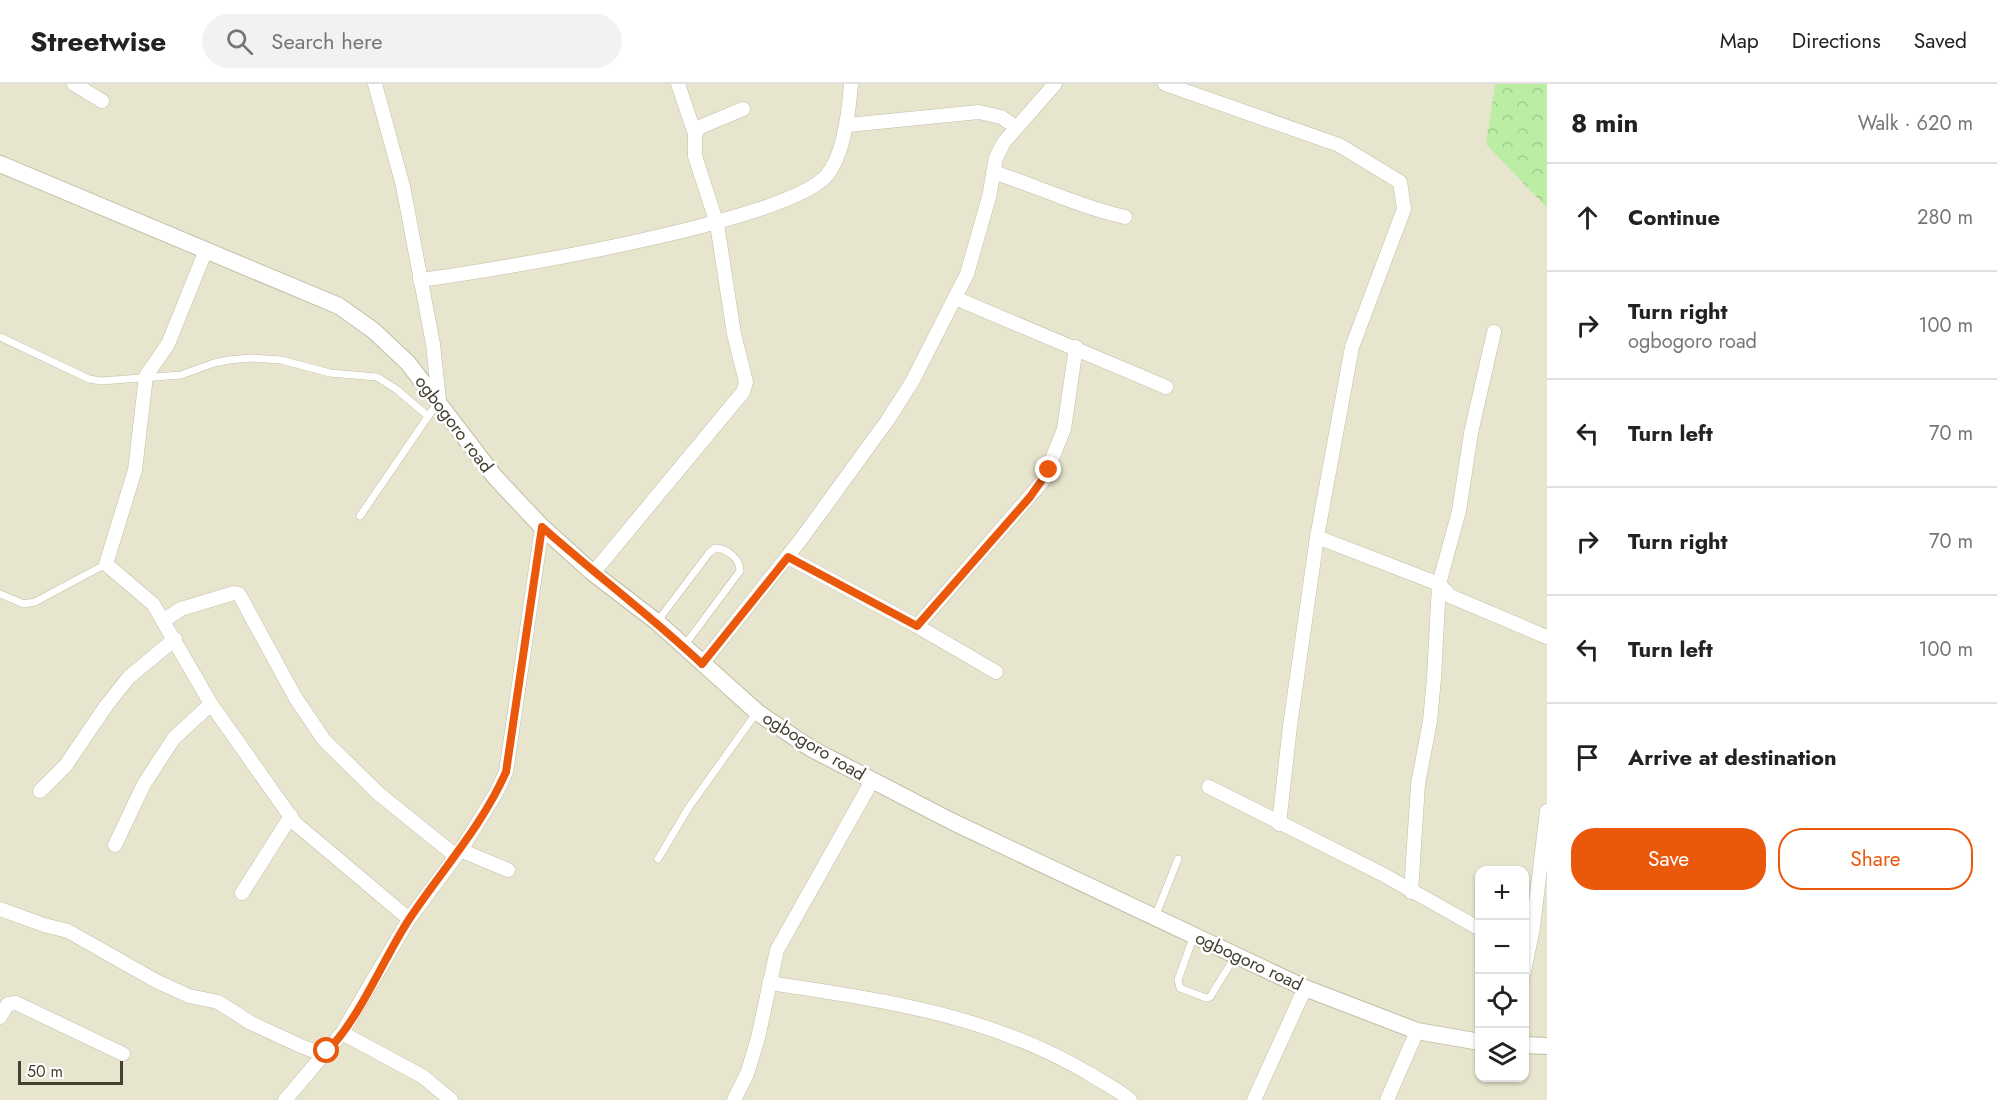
<!DOCTYPE html>
<meta charset="utf-8">
<style>
body{margin:0;font-family:Jost,sans-serif;background:#f2f2f2;color:#222}
.controls{position:absolute;right:18px;bottom:18px;display:grid;overflow:hidden;border-radius:12px;box-shadow:0 2px 4px #0004}
.controls button{width:54px;height:54px;display:grid;place-items:center;padding:0;border:0;border-bottom:2px solid #e0e0e0;background:#fff;color:#222;font:30px sans-serif}
.scale{position:absolute;left:18px;bottom:15px;width:105px;box-sizing:border-box;padding-left:6px;border:3px solid #444131;border-top:0;font-size:16px;line-height:21px;white-space:nowrap;color:#444131;-webkit-text-stroke:4px #fff;paint-order:stroke}
.stop{position:absolute;width:18px;height:18px;margin:-14px;border:4px solid #ea580c;border-radius:50%;background:#fff}
.stop.end{background:#ea580c;border-color:#fff;box-shadow:0 2px 6px #0008}
.list{margin:0;padding:0;list-style:none}
h2{display:flex;justify-content:space-between;align-items:center;height:78px;margin:0;padding:0 24px;font-size:26px}
h2 small{font-size:20px;font-weight:400;color:#767676}
.list li{display:grid;grid-template-columns:39px 1fr auto;gap:18px;align-items:center;box-sizing:border-box;height:108px;padding:0 24px;border-top:2px solid #e0e0e0}
.list b{display:block;font-size:22px;white-space:nowrap}
.list p{margin:0;font-size:20px;white-space:nowrap;color:#767676}
.list em{font-size:20px;font-style:normal;color:#767676}
.actions{display:flex;gap:12px;padding:18px 24px}
.actions a{flex:1;padding:14px 0;border:2px solid #ea580c;border-radius:24px;text-align:center;font-size:21px;color:#ea580c}
.actions .main{background:#ea580c;color:#fff}
.icon{flex:none;width:33px;height:33px;fill:none;stroke:currentColor;stroke-width:2;stroke-linecap:round;stroke-linejoin:round}
.map{position:relative;flex:none;width:1547px;height:1016px;overflow:hidden}
header{display:flex;align-items:center;gap:36px;box-sizing:border-box;height:84px;padding:0 30px;background:#fff;border-bottom:2px solid #e0e0e0}
header strong{font-size:28px}
nav{display:flex;gap:33px;margin-inline-start:auto;font-size:21px}
.search{width:420px;height:54px;background:#f2f2f2;display:flex;align-items:center;gap:15px;box-sizing:border-box;padding:0 21px;border-radius:33px;color:#767676;font-size:22px}
main{display:flex}
aside{flex:1;background:#fff}
.map>svg:first-child{display:block}
.residential{fill:#e8e5ce;fill-rule:evenodd}
.forest{fill:url(#forest-crowns)}
.lines{fill:none;stroke-linecap:round;stroke-linejoin:round}
.service-casing{stroke:#c1bea6;stroke-width:8}
.minor-casing{stroke:#c1bea6;stroke-width:15}
.tertiary-casing{stroke:#c1bea6;stroke-width:18}
.service{stroke:#fff;stroke-width:7}
.minor{stroke:#fff;stroke-width:14}
.tertiary{stroke:#fff;stroke-width:16}
.route{stroke:#ea580c;stroke-width:8}
.labels{text-anchor:middle;dominant-baseline:central;stroke-width:5;stroke-linejoin:round;paint-order:stroke}
.street-label{font-size:18px;fill:#444131;stroke:#fff}
</style>
<header>
<strong>Streetwise</strong>
<div class="search"><svg class="icon" aria-label="search" viewBox="0 0 24 24"><circle cx="10" cy="10" r="6"/><path d="M15 15l6 6"/></svg>Search here</div>
<nav><a>Map</a><a>Directions</a><a>Saved</a></nav>
</header>
<main>
<div class="map">
<svg width="1547" height="1016" viewBox="0 0 1547 1016">
<defs>
<pattern id="forest-crowns" width="20" height="18" patternUnits="userSpaceOnUse" patternTransform="scale(1.5)"><rect width="20" height="18" fill="#bceda4"/><path d="M2 6a3 3 0 1 1 6 0M12 15a3 3 0 1 1 6 0" fill="none" stroke="#a3cc8e"/></pattern>
</defs>
<rect width="100%" height="100%" fill="#f3f1e1"/>
<path class="residential" d="M0 0H1495L1487 60 1547 124V1016H0ZM1480 786H1524V994H1480Z"/>
<polygon class="forest" points="1495,0 1547,0 1547,124 1486,60"/>
<g class="lines">
<defs>
<g id="service">
<polyline points="0,253 89,295 101,297 181,291 214,279 229,276 251,274 281,276 330,289 377,293 396,305 428,332"/>
<polyline points="360,432 438,318"/>
<polyline points="0,510 24,520 35,518 106,480"/>
<path d="M657 538 709 469 715 464C727 464 740 475 740 487L684 562"/>
<polyline points="658,775 689,723 757,628"/>
<polyline points="1155,833 1178,775"/>
<polyline points="1194,851 1178,896 1180,904 1206,914 1210,913 1236,871"/>
</g>
<g id="minor">
<polyline points="74,0 102,17"/>
<polyline points="375,0 403,102 433,260 439,317"/>
<polyline points="678,0 695,50"/>
<polyline points="1165,0 1339,61 1400,98 1404,125 1352,263 1317,453"/>
<polyline points="848,41 979,28 1001,33 1016,43"/>
<path d="M993 88C1037 102 1080 123 1125 133"/>
<polyline points="206,166 168,260 146,292 135,386 106,480 153,520 211,620 295,739 409,835"/>
<path d="M420 196C491 187 788 138 827 91 844 71 849 26 851 0"/>
<polyline points="955,214 1166,303"/>
<polyline points="788,473 917,542 996,588"/>
<polyline points="593,489 743,308 746,298 734,250 717,140 695,72 695,50 700,43 743,25"/>
<polyline points="164,536 181,525 234,509 239,510 295,613 324,656 379,710 456,772"/>
<polyline points="917,542 1043,397 1064,345 1076,263"/>
<polyline points="702,580 802,454 887,337 912,298 967,190 989,113 996,74 1004,58 1055,0"/>
<polyline points="1209,703 1384,791 1480,845"/>
<polyline points="40,707 66,681 106,622 129,593 175,555"/>
<polyline points="1279,740 1290,642 1317,453 1439,500 1450,512 1547,553"/>
<polyline points="115,761 144,700 174,654 211,620"/>
<polyline points="460,766 508,786"/>
<polyline points="1411,808 1418,700 1430,637 1434,594 1439,500 1459,427 1471,349 1494,248"/>
<polyline points="242,809 291,732"/>
<polyline points="0,825 44,841 68,847 156,897 189,912 218,918 251,939 303,963 317,968 327,967"/>
<polyline points="1524,888 1533,843 1547,727"/>
<path d="M769 899C882 916 987 930 1088 989 1102 998 1118 1005 1130 1016"/>
<polyline points="0,933 8,920 16,919 123,970"/>
<polyline points="342,949 422,992 451,1016"/>
<polyline points="285,1016 342,949 409,835 464,761 496,709 506,688 542,443"/>
<polyline points="734,1016 747,990 758,954 777,866 872,697"/>
<polyline points="1254,1016 1305,904"/>
<polyline points="1387,1016 1417,947"/>
</g>
<g id="tertiary">
<polyline points="0,80 339,222 374,247 408,279 495,393 542,443 593,489 657,538 757,628 810,664 953,738 1305,904 1417,947 1480,958"/>
<polyline points="1524,961 1547,962"/>
</g>
</defs>
<use href="#service" class="service-casing"/>
<use href="#minor" class="minor-casing"/>
<use href="#tertiary" class="tertiary-casing"/>
<use href="#service" class="service"/>
<use href="#minor" class="minor"/>
<use href="#tertiary" class="tertiary"/>
</g>
<g class="lines">
<path class="route" d="M327 967C359 936 384 873 410 834 442 786 482 742 506 688L542 443C595 490 651 532 702 580L788 473 917 542 1030 413 1049 386"/>
</g>
<g class="labels">
<g class="street-label">
<text transform="translate(454 340) rotate(53)">ogbogoro road</text>
<text transform="translate(814 662) rotate(31)">ogbogoro road</text>
<text transform="translate(1249 877) rotate(25)">ogbogoro road</text>
</g>
</g>
</svg>
<div class="controls">
<button>+</button>
<button>−</button>
<button><svg class="icon" aria-label="locate" viewBox="0 0 24 24"><circle cx="12" cy="12" r="6"/><path d="M12 2v4M12 18v4M2 12h4M18 12h4"/></svg></button>
<button><svg class="icon" aria-label="layers" viewBox="0 0 24 24"><path d="M12 4l9 5-9 5-9-5zM3 14l9 5 9-5"/></svg></button>
</div>
<div class="scale">50 m</div>
<div class="stop" style="left:327px;top:967px"></div>
<div class="stop end" style="left:1049px;top:386px"></div>
</div>
<aside>
<h2>8 min<small>Walk · 620 m</small></h2>
<ul class="list">
<li><svg class="icon" aria-label="ahead" viewBox="0 0 24 24"><path d="M12 20V5M6 11l6-6 6 6"/></svg><div><b>Continue</b></div><em>280 m</em></li>
<li><svg class="icon" aria-label="right" viewBox="0 0 24 24"><path d="M7 20v-9h11M14 6l5 5-5 5"/></svg><div><b>Turn right</b><p>ogbogoro road</p></div><em>100 m</em></li>
<li><svg class="icon" aria-label="left" viewBox="0 0 24 24"><path d="M17 20v-9H6M10 6l-5 5 5 5"/></svg><div><b>Turn left</b></div><em>70 m</em></li>
<li><svg class="icon" aria-label="right" viewBox="0 0 24 24"><path d="M7 20v-9h11M14 6l5 5-5 5"/></svg><div><b>Turn right</b></div><em>70 m</em></li>
<li><svg class="icon" aria-label="left" viewBox="0 0 24 24"><path d="M17 20v-9H6M10 6l-5 5 5 5"/></svg><div><b>Turn left</b></div><em>100 m</em></li>
<li><svg class="icon" aria-label="arrive" viewBox="0 0 24 24"><path d="M6 21V4h12l-3 4 3 4H6"/></svg><div><b>Arrive at destination</b></div></li>
</ul>
<div class="actions"><a class="main">Save</a><a>Share</a></div>
</aside>
</main>
